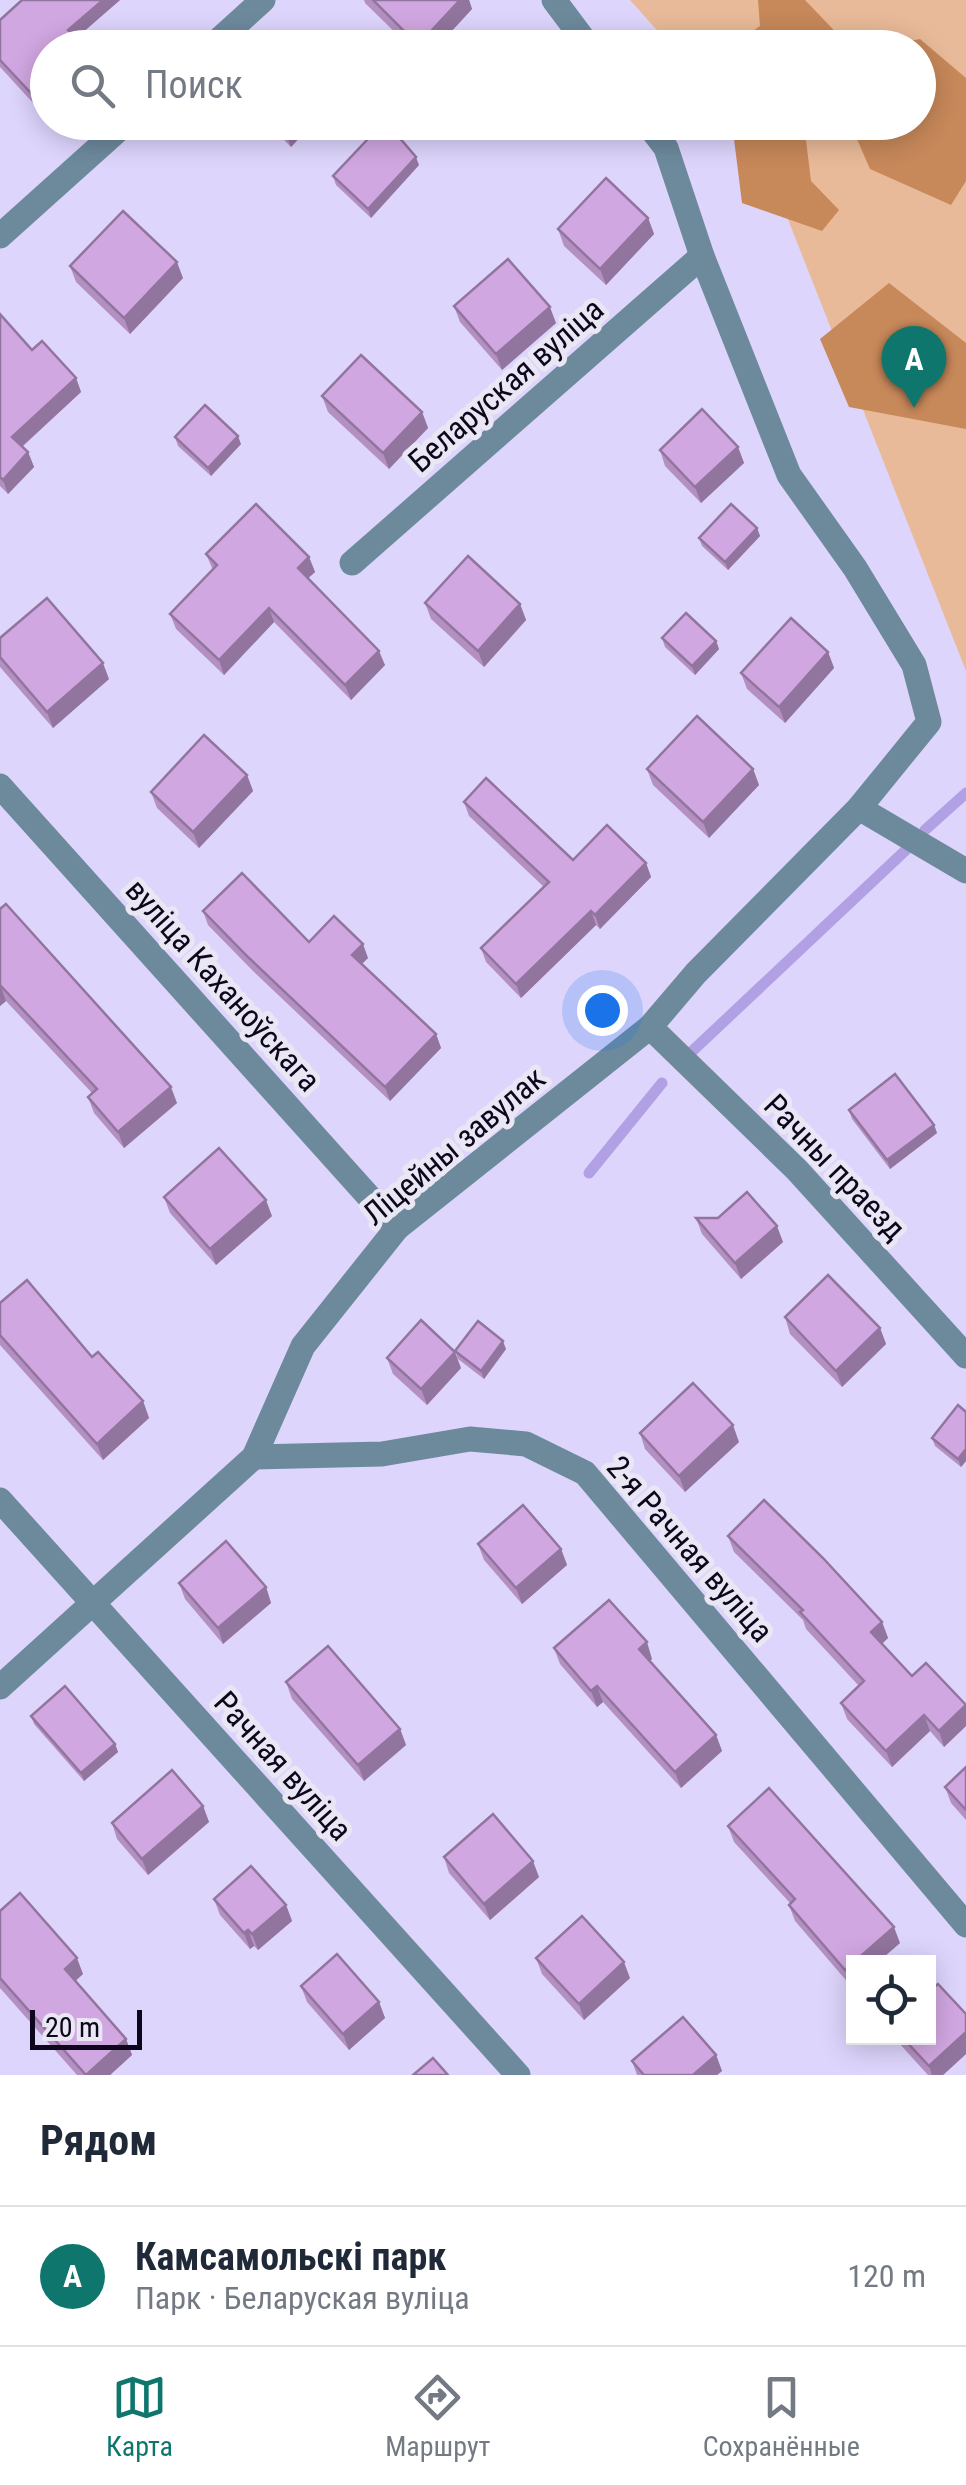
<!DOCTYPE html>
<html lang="ru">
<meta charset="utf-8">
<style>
body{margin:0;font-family:"Roboto Condensed",sans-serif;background:#f6f6f7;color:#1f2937}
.controls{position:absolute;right:30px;bottom:30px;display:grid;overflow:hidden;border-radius:0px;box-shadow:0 5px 25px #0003}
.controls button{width:90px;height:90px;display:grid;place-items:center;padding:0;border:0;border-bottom:2px solid #e0e1e3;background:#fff;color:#1f2937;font:50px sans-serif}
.scale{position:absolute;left:30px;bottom:25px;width:112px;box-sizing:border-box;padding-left:10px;border:5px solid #0d061c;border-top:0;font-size:28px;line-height:35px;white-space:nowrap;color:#0d061c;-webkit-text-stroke:8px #eae7f4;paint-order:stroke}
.you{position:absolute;left:602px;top:1010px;width:35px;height:35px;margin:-25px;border:8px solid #fff;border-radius:50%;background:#1a73e8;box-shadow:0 0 0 15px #1a73e833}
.badge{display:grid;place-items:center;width:65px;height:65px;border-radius:50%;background:#0f766e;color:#fff;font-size:32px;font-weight:700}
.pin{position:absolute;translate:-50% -82px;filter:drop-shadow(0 2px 5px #0008)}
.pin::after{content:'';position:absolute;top:52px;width:35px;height:30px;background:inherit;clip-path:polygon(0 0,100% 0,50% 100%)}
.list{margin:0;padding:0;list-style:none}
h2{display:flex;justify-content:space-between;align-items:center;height:130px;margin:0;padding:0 40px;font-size:42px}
h2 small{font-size:32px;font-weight:400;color:#747a83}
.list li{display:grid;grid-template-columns:65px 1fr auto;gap:30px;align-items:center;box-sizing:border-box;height:140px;padding:0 40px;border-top:2px solid #e0e1e3}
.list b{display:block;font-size:38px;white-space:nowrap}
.list p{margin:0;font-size:32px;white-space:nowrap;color:#747a83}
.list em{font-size:32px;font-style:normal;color:#747a83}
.icon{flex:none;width:55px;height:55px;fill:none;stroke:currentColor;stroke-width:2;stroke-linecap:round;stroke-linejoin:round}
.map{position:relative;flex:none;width:966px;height:2075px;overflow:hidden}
.search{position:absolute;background:#fff;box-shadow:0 5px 25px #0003;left:30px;right:30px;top:30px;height:110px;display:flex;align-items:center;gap:25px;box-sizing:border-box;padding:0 35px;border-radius:55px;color:#747a83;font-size:38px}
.sheet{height:270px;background:#fff}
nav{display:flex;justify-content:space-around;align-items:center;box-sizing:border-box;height:140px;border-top:2px solid #e0e1e3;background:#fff;font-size:28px;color:#747a83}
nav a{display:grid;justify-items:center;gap:5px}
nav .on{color:#0f766e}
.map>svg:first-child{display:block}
.green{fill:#e9ba99}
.forest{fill:#c7885a}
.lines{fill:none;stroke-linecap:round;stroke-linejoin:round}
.stream{stroke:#b2a0e4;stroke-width:11}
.minor{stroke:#6d8a9d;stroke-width:25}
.wall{fill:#b490c2}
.shaded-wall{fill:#92759e}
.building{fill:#d1a7e1;stroke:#92759e;stroke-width:2.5}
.labels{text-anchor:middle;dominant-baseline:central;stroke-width:10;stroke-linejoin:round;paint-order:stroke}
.street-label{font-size:32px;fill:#0d061c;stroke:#eae7f4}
</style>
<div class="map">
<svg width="966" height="2075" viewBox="0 0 966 2075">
<rect width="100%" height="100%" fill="#ded5fd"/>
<polygon class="green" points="630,0 966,0 966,671 759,146 739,123 918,122 918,48 672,47"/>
<g class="forest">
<polygon points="758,0 805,0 850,47 729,47 760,26"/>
<polygon points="920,39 966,78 966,181 951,205 870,169 850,123 918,122 918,48 878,47"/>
<polygon points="732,123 820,123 804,124 811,181 839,210 822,231 742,203"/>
<polygon points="889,283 966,343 966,429 849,407 820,339"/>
</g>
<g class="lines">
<g class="stream">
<polyline points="925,830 966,793"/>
<polyline points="685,1058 908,848"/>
<polyline points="589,1173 662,1083"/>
</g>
<g class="minor">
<polyline points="554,0 590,48"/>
<polyline points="210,48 263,0"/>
<polyline points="0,236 127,122"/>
<polyline points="352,563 702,256"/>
<polyline points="0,786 397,1228"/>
<polyline points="859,808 966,871"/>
<polyline points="650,1027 797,1170 966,1356"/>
<polyline points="254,1457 382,1454 470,1439 526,1444 585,1473 966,1925"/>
<polyline points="0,1500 518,2075"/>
<polyline points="0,1687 254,1457 303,1346 397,1228 650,1027 696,973 859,808 929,722 914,665 855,568 789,475 702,256 666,148 646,122"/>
</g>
</g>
<g class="wall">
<polygon points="22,0 120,0 76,38 83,48 48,48 34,104 0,67 0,20"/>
<polygon points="364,0 469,0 472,9 436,48 411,48 365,3"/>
<polygon points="266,122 314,122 291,147"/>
<polygon points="419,165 371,218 336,185 333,176"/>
<polygon points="648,218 654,234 606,285 564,246 558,229"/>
<polygon points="70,266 183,278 130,334 76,282"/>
<polygon points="454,306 556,323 502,370 460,322"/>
<polygon points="0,314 32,350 76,378 81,392 22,447 28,452 34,467 8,494 0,486"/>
<polygon points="322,396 422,412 428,428 389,469 328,412"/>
<polygon points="175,437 241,444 211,476 178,446"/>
<polygon points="738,447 744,463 701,503 665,466 660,450"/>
<polygon points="757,528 760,536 728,570 702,546 699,538"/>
<polygon points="206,554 309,557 315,572 308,578 385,665 351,700 274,622 224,675 176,629 170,614 213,570"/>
<polygon points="425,603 520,604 526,620 484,667 431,619"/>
<polygon points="662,638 716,641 719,649 695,675 665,647"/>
<polygon points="828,652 834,668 785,723 747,689 741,673"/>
<polygon points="0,657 109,679 53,728 0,667"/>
<polygon points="647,769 753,769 759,785 709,838 653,785"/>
<polygon points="247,775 253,791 199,848 157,808 151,792"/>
<polygon points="464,802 573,860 646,863 651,877 600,929 596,925 521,998 486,962 481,948 544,887 469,816"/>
<polygon points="0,909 177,1103 124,1148 94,1113 88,1097 92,1093 6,1001 0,1006"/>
<polygon points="203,911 368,958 361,964 436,1034 441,1048 390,1101 253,971 208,925"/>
<polygon points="849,1110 934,1125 937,1133 890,1169 852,1119"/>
<polygon points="164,1197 272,1216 216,1265 170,1213"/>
<polygon points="696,1218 783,1242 741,1279 702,1234"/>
<polygon points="0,1303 92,1357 143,1401 149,1418 103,1460 0,1345"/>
<polygon points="785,1317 880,1328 886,1344 842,1387 790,1334"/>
<polygon points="506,1349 484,1379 458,1359 455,1351"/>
<polygon points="387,1358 461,1368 427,1405 393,1374"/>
<polygon points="966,1412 966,1461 961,1467 935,1446 932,1438"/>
<polygon points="640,1433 739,1442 685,1492 645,1449"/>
<polygon points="728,1536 882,1622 888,1638 882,1644 912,1676 966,1705 966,1726 944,1747 930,1731 892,1767 847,1719 841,1703 859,1686 806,1629 803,1620 734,1552"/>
<polygon points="478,1544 561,1549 567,1565 522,1604 484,1560"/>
<polygon points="179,1583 266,1587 271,1603 223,1644 185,1599"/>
<polygon points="554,1648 652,1659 649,1661 716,1735 722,1751 681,1788 603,1702 597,1707 560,1664"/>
<polygon points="286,1682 400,1729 406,1745 364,1781 292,1699"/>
<polygon points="31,1716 115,1744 118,1752 84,1781 34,1724"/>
<polygon points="966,1767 966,1820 951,1803 945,1787"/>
<polygon points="203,1806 209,1822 148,1875 117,1839 112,1823"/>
<polygon points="728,1826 900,1943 878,1962 854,1962 851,1986 795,1921 789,1905 790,1903 734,1842"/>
<polygon points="444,1857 539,1877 490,1920 449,1873"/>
<polygon points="214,1899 286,1905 292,1921 258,1950 254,1946 250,1949 220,1915"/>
<polygon points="0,1911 83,1974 75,1981 126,2039 132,2055 110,2075 77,2075 0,1988"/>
<polygon points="536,1958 630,1978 584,2020 542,1974"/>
<polygon points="301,1986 379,2002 385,2018 349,2050 307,2002"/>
<polygon points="896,2038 928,2038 966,2054 943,2075 928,2075 898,2042"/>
<polygon points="716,2055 722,2071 717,2075 637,2075 632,2061"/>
</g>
<g class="shaded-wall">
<polygon points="103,0 120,0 73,41 68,30"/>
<polygon points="460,0 469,0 472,9 436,48 419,48 418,45"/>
<polygon points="48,76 48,91 34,104 30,92"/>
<polygon points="293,122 314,122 291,147 285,131"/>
<polygon points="416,157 419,165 371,218 368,209"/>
<polygon points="648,218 654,234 606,285 600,269"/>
<polygon points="177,262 183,278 130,334 124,318"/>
<polygon points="550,307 556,323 502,370 496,354"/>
<polygon points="76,378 81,392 17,451 12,437"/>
<polygon points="422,412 428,428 389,469 383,453"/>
<polygon points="238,436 241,444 211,476 208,468"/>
<polygon points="738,447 744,463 701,503 695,487"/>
<polygon points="28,452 34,467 8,494 3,480"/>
<polygon points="757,528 760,536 728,570 725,562"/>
<polygon points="309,557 315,572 303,583 298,568"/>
<polygon points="520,604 526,620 484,667 478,651"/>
<polygon points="269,608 274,622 224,675 219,660"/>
<polygon points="716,641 719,649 695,675 692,666"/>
<polygon points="379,651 385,665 351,700 345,685"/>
<polygon points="828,652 834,668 785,723 779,707"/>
<polygon points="103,663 109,679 53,728 47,712"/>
<polygon points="753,769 759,785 709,838 703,822"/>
<polygon points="247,775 253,791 199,848 193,832"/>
<polygon points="646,863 651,877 600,929 595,915"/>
<polygon points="591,911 596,925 521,998 516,984"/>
<polygon points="363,944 368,958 357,969 352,955"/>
<polygon points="0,984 6,1001 0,1006"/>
<polygon points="436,1034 441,1048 390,1101 385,1087"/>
<polygon points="171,1087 177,1103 124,1148 118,1132"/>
<polygon points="934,1125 937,1133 890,1169 887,1160"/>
<polygon points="266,1200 272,1216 216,1265 210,1249"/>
<polygon points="777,1226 783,1242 741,1279 735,1263"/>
<polygon points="880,1328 886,1344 842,1387 836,1371"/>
<polygon points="503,1341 506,1349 484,1379 481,1371"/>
<polygon points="455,1352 461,1368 427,1405 421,1389"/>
<polygon points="143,1401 149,1418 103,1460 97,1444"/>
<polygon points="733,1425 739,1442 685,1492 679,1476"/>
<polygon points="966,1449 966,1461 961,1467 958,1459"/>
<polygon points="561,1549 567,1565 522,1604 516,1588"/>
<polygon points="266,1587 271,1603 223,1644 218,1628"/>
<polygon points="882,1622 888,1638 877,1648 871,1632"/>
<polygon points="647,1642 652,1659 645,1666 639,1649"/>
<polygon points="597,1686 603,1702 597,1707 591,1691"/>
<polygon points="966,1705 966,1726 944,1747 939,1731"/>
<polygon points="924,1715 930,1731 892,1767 886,1751"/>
<polygon points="400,1729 406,1745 364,1781 358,1765"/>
<polygon points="716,1735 722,1751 681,1788 675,1772"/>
<polygon points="115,1744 118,1752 84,1781 81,1773"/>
<polygon points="203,1806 209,1822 148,1875 142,1859"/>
<polygon points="533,1861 539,1877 490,1920 484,1904"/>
<polygon points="286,1905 292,1921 258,1950 252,1934"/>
<polygon points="894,1927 900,1943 878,1962 854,1962"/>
<polygon points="248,1930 254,1946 250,1949 244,1933"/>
<polygon points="77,1958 83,1974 71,1985 65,1969"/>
<polygon points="624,1962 630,1978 584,2020 579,2004"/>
<polygon points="854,1963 854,1984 851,1986 845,1970"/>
<polygon points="379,2002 385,2018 349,2050 343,2034"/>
<polygon points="966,2032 966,2054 943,2075 932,2075 929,2066"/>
<polygon points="126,2039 132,2055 110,2075 86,2075"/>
<polygon points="716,2055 722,2071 717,2075 693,2075"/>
</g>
<g class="building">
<polygon points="22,0 103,0 68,30 82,44 78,48 48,48 48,76 30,92 0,60 0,20"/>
<polygon points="373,0 460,0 418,45"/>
<polygon points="277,122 293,122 285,131"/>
<polygon points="384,122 386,122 416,157 368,209 333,176"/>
<polygon points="606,178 648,218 600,269 558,229"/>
<polygon points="123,211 177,262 124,318 70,266"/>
<polygon points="508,259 550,307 496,354 454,306"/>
<polygon points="0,314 32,350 42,341 76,378 12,437 28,452 3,480 0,477"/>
<polygon points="361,355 422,412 383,453 322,396"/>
<polygon points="205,405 238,436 208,468 175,437"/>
<polygon points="702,409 738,447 695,487 660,450"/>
<polygon points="256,504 309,557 298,568 379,651 345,685 269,608 219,660 170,614 217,565 206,554"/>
<polygon points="731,504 757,528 725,562 699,538"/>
<polygon points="468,556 520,604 478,651 425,603"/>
<polygon points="47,598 103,663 47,712 0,657 0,638"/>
<polygon points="686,613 716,641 692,666 662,638"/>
<polygon points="791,618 828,652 779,707 741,673"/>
<polygon points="697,716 753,769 703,822 647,769"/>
<polygon points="204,735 247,775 193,832 151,792"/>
<polygon points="486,778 573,860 607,825 646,863 595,915 591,911 516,984 481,948 549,882 464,802"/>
<polygon points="242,873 309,942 334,916 363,944 352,955 436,1034 385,1087 248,957 203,911"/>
<polygon points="6,904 171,1087 118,1132 88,1097 97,1089 0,985 0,909"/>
<polygon points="895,1074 934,1125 887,1160 849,1110"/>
<polygon points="219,1148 266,1200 210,1249 164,1197"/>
<polygon points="747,1192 777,1226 735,1263 696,1218 718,1218"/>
<polygon points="828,1275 880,1328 836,1371 785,1317"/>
<polygon points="27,1280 92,1357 98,1352 143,1401 97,1444 0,1335 0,1303"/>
<polygon points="421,1320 455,1352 421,1389 387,1358"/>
<polygon points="478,1321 503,1341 481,1371 455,1351"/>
<polygon points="693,1383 733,1425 679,1476 640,1433"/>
<polygon points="958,1405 966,1412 966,1449 958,1459 932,1438"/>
<polygon points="764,1500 823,1558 882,1622 871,1632 912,1676 926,1663 966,1705 939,1731 924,1715 886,1751 841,1703 864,1681 800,1612 803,1610 728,1536"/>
<polygon points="523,1505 561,1549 516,1588 478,1544"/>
<polygon points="226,1541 266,1587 218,1628 179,1583"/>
<polygon points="609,1600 647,1642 639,1649 716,1735 675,1772 597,1686 591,1691 554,1648"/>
<polygon points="328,1646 400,1729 358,1765 286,1682"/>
<polygon points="65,1686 115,1744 81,1773 31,1716"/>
<polygon points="966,1767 966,1810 945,1787"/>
<polygon points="172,1770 203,1806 142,1859 112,1823"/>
<polygon points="769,1788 894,1927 845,1970 789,1905 795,1899 728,1826"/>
<polygon points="493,1814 533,1861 484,1904 444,1857"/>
<polygon points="251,1866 286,1905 252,1934 248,1930 244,1933 214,1899"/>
<polygon points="20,1893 77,1958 65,1969 126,2039 86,2075 0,1978 0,1911"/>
<polygon points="582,1916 624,1962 579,2004 536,1958"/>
<polygon points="337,1954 379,2002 343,2034 301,1986"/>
<polygon points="938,1984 966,2014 966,2032 929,2066 903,2038 928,2038 928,1992"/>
<polygon points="683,2017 716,2055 693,2075 644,2075 632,2061"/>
<polygon points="433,2058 448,2075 413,2075"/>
</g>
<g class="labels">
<g class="street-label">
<text transform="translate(506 385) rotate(-41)">Беларуская вуліца</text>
<text transform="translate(223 985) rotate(48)">вуліца Каханоўскага</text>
<text transform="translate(454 1146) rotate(-40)">Ліцейны завулак</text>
<text transform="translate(835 1167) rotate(46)">Рачны праезд</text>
<text transform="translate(690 1549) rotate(49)">2-я Рачная вуліца</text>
<text transform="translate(283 1766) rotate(48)">Рачная вуліца</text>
</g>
</g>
</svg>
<div class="controls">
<button><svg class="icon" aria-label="locate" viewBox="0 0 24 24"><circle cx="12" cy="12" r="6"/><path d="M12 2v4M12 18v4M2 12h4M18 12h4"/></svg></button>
</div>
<div class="scale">20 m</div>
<div class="you"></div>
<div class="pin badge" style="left:914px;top:408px">A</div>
<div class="search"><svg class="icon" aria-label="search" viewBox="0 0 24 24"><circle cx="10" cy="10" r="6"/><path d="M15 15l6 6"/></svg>Поиск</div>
</div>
<section class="sheet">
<h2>Рядом<small></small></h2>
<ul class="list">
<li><span class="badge">A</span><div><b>Камсамольскі парк</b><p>Парк · Беларуская вуліца</p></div><em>120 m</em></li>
</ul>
</section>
<nav>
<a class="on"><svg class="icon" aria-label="map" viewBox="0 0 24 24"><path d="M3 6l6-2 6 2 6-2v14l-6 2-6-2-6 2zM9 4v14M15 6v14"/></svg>Карта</a>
<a><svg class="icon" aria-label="directions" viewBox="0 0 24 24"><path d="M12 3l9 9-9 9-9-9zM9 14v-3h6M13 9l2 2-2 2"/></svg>Маршрут</a>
<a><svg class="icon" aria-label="saved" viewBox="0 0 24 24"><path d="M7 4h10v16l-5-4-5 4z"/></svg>Сохранённые</a>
</nav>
